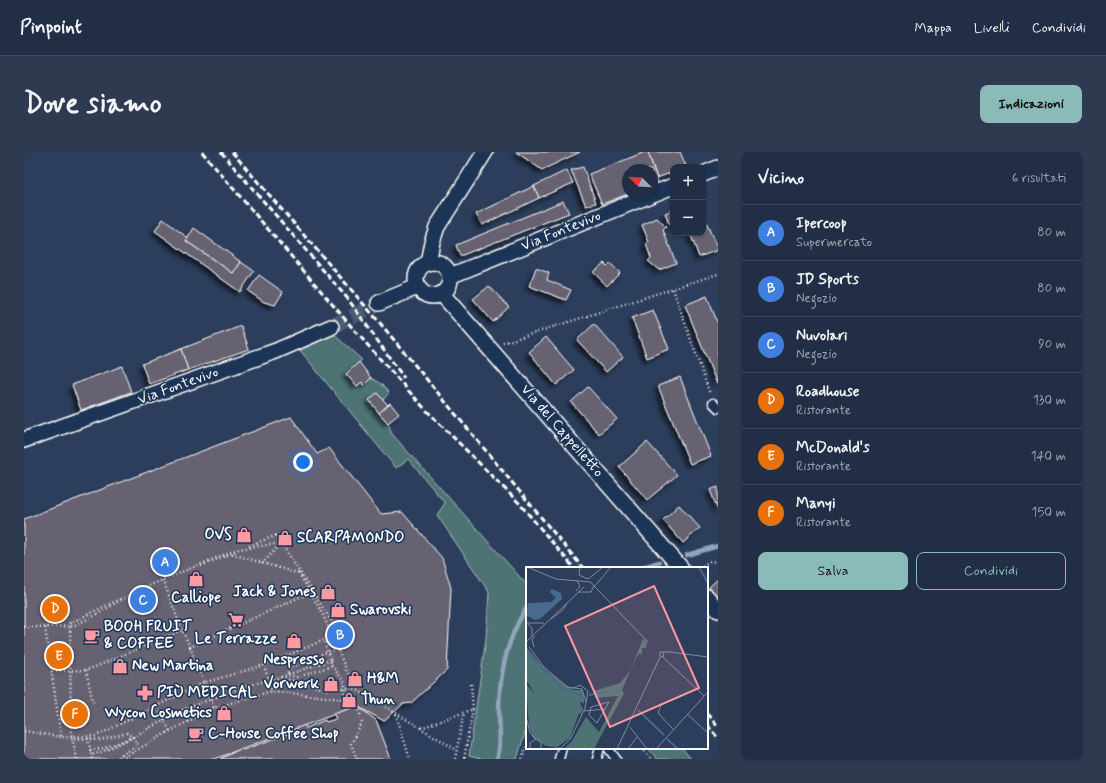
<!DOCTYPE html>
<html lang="it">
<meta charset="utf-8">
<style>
body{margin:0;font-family:Mynerve,sans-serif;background:#2d3a50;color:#f1f3f6}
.controls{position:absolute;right:12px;top:12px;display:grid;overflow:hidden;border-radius:8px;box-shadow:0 1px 3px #0004}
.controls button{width:36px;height:36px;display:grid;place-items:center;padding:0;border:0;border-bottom:1px solid #3e4a5e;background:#212e45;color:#f1f3f6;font:20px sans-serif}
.compass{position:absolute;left:598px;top:12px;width:36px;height:36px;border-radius:50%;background:#212e45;box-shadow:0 1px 3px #0004;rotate:294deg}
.you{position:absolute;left:279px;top:310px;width:14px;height:14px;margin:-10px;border:3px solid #fff;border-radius:50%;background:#1a73e8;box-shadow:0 0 0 6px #1a73e833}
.badge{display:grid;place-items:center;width:26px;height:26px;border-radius:50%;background:#8bbbb9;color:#fff;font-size:13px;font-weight:700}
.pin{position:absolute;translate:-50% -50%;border:2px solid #fff;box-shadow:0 1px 4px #0006}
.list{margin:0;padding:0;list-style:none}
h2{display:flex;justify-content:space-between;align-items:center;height:52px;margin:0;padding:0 16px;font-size:17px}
h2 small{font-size:13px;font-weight:400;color:#a2a8b3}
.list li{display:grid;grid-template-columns:26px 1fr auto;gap:12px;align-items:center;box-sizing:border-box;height:56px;padding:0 16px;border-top:1px solid #3e4a5e}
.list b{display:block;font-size:15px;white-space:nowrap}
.list p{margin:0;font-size:13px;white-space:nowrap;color:#a2a8b3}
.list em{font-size:13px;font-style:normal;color:#a2a8b3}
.actions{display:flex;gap:8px;padding:12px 16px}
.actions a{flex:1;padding:9px 0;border:1px solid #8bbbb9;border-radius:8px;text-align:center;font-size:14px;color:#8bbbb9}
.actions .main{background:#8bbbb9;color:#111}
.map{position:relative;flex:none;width:694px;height:607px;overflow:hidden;border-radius:8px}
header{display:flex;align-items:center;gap:24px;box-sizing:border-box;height:56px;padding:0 20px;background:#212e45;border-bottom:1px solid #3e4a5e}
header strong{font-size:19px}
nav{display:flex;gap:22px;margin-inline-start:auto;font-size:14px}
.intro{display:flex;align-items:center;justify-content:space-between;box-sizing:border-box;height:96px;padding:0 24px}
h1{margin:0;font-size:28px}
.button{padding:10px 18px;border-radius:8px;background:#8bbbb9;color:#111;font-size:14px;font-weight:700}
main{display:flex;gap:24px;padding:0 24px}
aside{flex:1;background:#212e45;border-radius:8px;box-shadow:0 1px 3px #0004}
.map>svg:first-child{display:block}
.green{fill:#4e7375;stroke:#a6b9ba}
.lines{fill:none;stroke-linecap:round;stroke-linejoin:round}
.stream{stroke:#91a6bb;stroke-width:4.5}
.building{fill:#666272;stroke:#fff;filter:url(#shadow)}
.street-tunnel{stroke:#4c5b74;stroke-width:15;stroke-dasharray:15 8;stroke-linecap:butt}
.lane-casing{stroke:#fff;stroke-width:11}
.street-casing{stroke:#fff;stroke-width:18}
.path{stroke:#fff;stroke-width:2.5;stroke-dasharray:1 3;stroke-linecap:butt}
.lane{stroke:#1d3557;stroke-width:8}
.street{stroke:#1d3557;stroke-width:15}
.rail{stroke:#fff;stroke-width:3;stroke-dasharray:6 3;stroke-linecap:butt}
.labels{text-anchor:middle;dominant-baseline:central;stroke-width:3;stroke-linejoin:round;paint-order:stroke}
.street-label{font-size:15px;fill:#fff;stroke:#1d3557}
.poi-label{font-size:15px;font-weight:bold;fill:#fff;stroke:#1d3557;text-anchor:start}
.inset-river{fill:none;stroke:#476a8e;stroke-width:2}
.inset-road{fill:none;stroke:#808b9d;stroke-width:1}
.view{fill:#ff9aa2;fill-opacity:0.15;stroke:#ff9aa2;stroke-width:2}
.inset-edge{fill:none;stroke:#fff;stroke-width:2}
</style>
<header>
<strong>Pinpoint</strong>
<nav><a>Mappa</a><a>Livelli</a><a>Condividi</a></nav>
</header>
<div class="intro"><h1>Dove siamo</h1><a class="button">Indicazioni</a></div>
<main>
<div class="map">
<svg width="694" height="607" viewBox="0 0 694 607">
<defs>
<filter id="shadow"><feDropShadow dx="-3.5" dy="3.5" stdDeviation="2" flood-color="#0009"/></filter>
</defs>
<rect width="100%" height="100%" fill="#2c3e5c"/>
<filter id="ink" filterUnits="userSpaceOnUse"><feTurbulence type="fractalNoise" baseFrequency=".025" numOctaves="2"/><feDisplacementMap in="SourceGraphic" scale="8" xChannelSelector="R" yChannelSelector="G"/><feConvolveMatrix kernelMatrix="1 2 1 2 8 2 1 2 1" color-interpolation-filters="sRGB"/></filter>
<g filter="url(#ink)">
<g class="green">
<polygon points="306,179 338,208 322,222 333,234 338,230 340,232 347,226 357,232 365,241 359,248 353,241 345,248 364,271 368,282 503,433 503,574 493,607 457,607 445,604 462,486 465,440 413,363 421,351 384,307 372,316 275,197"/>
<polygon points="624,596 658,596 667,607 633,607"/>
</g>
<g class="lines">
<g class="stream">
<polyline points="663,403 694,394"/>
<polyline points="619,415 635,410"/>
<path d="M473 607C478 594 475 575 475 561 475 524 483 486 503 455"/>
</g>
</g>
<g class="building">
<polygon points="492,0 556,0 518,18"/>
<polygon points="621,0 624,0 634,30 628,32 628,18 604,18 604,42 578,52 565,22"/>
<polygon points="624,0 656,0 662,14 649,15 649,20 633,26"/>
<polygon points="559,15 572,51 562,54 547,18"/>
<polygon points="543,18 549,31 515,46 510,34"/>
<polygon points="510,34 515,46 458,73 452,62"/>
<polygon points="539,49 545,61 436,104 432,93"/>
<polygon points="649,58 649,71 645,73 641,61"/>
<polygon points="679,63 694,98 675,105 666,81 679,81"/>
<polygon points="633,66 642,75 639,78 652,111 635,118 624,109 627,106 622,92 625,90 618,73"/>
<polygon points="139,67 164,86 162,89 209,121 217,110 230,119 216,140 131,79"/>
<polygon points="170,76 217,110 209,121 162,89"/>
<polygon points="580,111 583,114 586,111 596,121 583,134 569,120"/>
<polygon points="512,116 525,121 523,128 547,138 542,148 505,134"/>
<polygon points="235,123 259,140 251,153 240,150 224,139"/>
<polygon points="465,134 485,155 469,170 449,147"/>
<polygon points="683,144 694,172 693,232 661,153"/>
<polygon points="629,158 645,197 623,206 608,166"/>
<polygon points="570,172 599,205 582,220 553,188"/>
<polygon points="217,174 225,197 164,218 157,197"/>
<polygon points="522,185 550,218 532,233 505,200"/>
<polygon points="157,197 164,218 125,232 118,212"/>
<polygon points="335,210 347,226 340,233 338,230 333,234 322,222"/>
<polygon points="98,214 107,240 57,258 48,233"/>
<polygon points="656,225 687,304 666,312 634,234"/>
<polygon points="564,235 593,267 575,282 547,250"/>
<polygon points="353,241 364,253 355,261 345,248"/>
<polygon points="366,251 375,262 364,271 355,261"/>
<polygon points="267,265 293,302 305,296 357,362 378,360 418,406 427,436 423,518 387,551 379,552 360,569 333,554 190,607 0,607 0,367"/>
<polygon points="623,290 653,323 623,348 595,315"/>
<polygon points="694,335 694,358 686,338"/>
<polygon points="655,353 676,376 659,391 639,368"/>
<polygon points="694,427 694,446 685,435"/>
<polygon points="333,554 352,568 367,607 196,607 218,596 219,598 269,580 268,578 281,573 282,576 301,568 302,570 312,567 310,562"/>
</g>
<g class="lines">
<polyline class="street-tunnel" points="307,175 355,151"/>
<defs>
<g id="lane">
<polyline points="689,251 694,256"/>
<polyline points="584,596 592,607"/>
<polyline points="535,607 538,596"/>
<polyline points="573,607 576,596"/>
</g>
<g id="street">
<polyline points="679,22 694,16"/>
<circle cx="409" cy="127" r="17"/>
<polyline points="404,111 408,90 413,75 461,0"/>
<polyline points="426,124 649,34"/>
<polyline points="418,142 657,416"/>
<polyline points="355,151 393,135"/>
<polyline points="0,288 252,199 307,175"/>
<polyline points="683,445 694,458"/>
</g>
</defs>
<use href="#lane" class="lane-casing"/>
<use href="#street" class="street-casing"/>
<g class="path">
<polyline points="649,137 686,242"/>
<polyline points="479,191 694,122"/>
<polygon points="257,391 310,473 300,488 240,513 179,531 72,584 37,585 21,475 49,474 70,464 112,439 204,401 215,397"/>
<polyline points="225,394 253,383 258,391"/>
<polyline points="208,402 276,422"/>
<polyline points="238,412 257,391"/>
<polyline points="177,414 213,399"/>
<polyline points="675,416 686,409 694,410"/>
<polyline points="275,421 299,463 330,536"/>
<polyline points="139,428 158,478"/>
<polyline points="0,475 21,475"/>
<polyline points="166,495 190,556"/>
<polyline points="307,508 263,523 273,525 308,514"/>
<polyline points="240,513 248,539"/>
<polyline points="62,518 69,551"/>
<polyline points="28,519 62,518 71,515 158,478 166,495 287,440"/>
<polyline points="257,525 263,523 266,516 300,501 314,498"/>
<polyline points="447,532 449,557"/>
<polyline points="132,553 146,579"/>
<polyline points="372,562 386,607"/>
<polyline points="397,576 449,557 440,607"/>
<polyline points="0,579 37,585"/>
<polyline points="109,585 158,558 219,535 256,525 304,538 330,536 433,598"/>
<polyline points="51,586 76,588 103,581 109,585 114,593 91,607"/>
<polyline points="64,586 68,607"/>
<polyline points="618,596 627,607"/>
<polyline points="66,598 80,596 109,585 80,599 68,603"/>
<polyline points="53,607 47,581 46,471 98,446"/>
<polyline points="97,607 146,579 190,556 248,539 320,547 321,531 308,514 300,488"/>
<polyline points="333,607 327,592 338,571 335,557"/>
<polyline points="431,607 440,561"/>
<polyline points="498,607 503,593"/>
</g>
<use href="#lane" class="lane"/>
<use href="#street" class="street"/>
<g class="rail">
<polyline points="178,0 332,180 401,257 495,351 550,416"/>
<polyline points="197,0 324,147 380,226"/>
<polyline points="208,0 356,171 559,416"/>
<polyline points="683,562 694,575"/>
<polyline points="683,573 694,586"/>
</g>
</g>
</g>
<defs>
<symbol id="shop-bare" viewBox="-9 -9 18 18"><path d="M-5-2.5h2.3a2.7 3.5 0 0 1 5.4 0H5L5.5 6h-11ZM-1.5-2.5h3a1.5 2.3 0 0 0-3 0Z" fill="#ff9aa2" stroke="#1d3557" stroke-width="2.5" paint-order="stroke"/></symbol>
<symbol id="supermarket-bare" viewBox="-9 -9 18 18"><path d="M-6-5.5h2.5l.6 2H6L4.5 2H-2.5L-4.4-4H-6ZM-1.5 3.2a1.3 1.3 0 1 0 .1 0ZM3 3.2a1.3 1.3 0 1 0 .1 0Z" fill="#ff9aa2" stroke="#1d3557" stroke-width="2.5" paint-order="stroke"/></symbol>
<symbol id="cafe-bare" viewBox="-9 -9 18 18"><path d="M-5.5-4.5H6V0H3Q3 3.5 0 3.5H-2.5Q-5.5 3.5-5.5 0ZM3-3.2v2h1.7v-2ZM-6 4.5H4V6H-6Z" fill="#ff9aa2" stroke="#1d3557" stroke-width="2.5" paint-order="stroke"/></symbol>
<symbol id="pharmacy-bare" viewBox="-9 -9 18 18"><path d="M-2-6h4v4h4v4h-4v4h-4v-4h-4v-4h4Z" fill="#ff9aa2" stroke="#1d3557" stroke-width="2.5" paint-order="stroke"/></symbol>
</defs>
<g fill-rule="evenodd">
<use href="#shop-bare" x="209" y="372" width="22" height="22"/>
<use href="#shop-bare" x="250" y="375" width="22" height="22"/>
<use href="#shop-bare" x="161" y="416" width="22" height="22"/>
<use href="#shop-bare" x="293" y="429" width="22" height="22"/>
<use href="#shop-bare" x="303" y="447" width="22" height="22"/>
<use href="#supermarket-bare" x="201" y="457" width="22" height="22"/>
<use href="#cafe-bare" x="57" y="473" width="22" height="22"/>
<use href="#shop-bare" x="259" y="478" width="22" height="22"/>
<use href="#shop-bare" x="85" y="503" width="22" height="22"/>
<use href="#shop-bare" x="320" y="516" width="22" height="22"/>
<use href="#shop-bare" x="296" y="521" width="22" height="22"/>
<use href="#pharmacy-bare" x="110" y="530" width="22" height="22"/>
<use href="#shop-bare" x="314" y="537" width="22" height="22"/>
<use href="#shop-bare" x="189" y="550" width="22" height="22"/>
<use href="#cafe-bare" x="161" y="571" width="22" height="22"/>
</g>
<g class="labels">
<g class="street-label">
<text transform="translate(537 79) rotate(-22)">Via Fontevivo</text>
<text transform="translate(154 234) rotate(-20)">Via Fontevivo</text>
<text transform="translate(538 279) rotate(49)">Via del Cappelletto</text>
</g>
<g class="poi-label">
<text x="208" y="383" text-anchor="end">OVS</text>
<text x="273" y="386">SCARPAMONDO</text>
<text x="292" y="440" text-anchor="end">Jack &amp; Jones</text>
<text x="172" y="446" text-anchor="middle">Calliope</text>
<text x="326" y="458">Swarovski</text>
<text x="80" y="475">BOOH FRUIT<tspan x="80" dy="17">&amp; COFFEE</tspan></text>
<text x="212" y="487" text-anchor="middle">Le Terrazze</text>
<text x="270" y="508" text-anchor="middle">Nespresso</text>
<text x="108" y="514">New Martina</text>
<text x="343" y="527">H&amp;M</text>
<text x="295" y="532" text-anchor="end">Vorwerk</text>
<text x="133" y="541">PIÙ MEDICAL</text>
<text x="337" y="548">Thun</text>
<text x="188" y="561" text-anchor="end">Wycon Cosmetics</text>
<text x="184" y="582">C-House Coffee Shop</text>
</g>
</g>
<g transform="translate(502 415)">
<rect width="182" height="182" fill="#2c3e5c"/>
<path d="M117 72 121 75 120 81H116V88L114 86 110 91 96 123 98 126 95 132 68 182H38L46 174 60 150 73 165 92 129 69 131 68 124 94 116 104 104ZM0 80 20 103 47 123H56L58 129V137L56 135 54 136 57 142 55 147 53 146 44 171 31 180 20 179 7 171 3 159 0 117 8 126 0 112Z" fill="#4e7375"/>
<path d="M26 22 35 26 36 32 15 51 9 53 0 48 2 36 25 35 30 31 24 25Z" fill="#476a8e"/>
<path class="inset-river" d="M173 0 182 16M0 84 37 122 58 129M63 128 94 123M112 143 138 168M141 172 152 182"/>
<path class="inset-road" d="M1 0 30 12 64 15 68 18 65 25H52M54 0 53 8 62 12 77 0M68 20 85 0M69 20 122 75M50 24 54 19 51 14M25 52 37 43 41 36M0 56H18M2 57 6 61V69M0 75 58 20M3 80 17 99 41 120 56 122 60 135M8 80 6 72 9 69M138 85 137 90 134 89V85H144L182 90M137 90 178 129M83 135 71 156 63 148 65 140ZM136 136 132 146 147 162M58 144 79 142M161 147 182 166M0 149 4 166 10 172M104 160 121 182M4 182V176L10 172 15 175V182M16 182 35 181 45 171 59 141 62 124 54 118 46 122M91 182 134 90M102 182 111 170M130 182 182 125"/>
<path class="view" d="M128 19 173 121 84 160 39 59Z"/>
<rect width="182" height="182" class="inset-edge"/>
</g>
</svg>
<div class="controls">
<button>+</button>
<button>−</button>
</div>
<svg class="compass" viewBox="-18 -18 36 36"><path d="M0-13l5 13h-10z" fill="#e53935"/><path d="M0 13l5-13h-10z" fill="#a2a8b3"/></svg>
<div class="you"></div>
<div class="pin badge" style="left:141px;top:410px;background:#3f7fe0">A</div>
<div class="pin badge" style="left:316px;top:483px;background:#3f7fe0">B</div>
<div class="pin badge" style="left:119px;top:448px;background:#3f7fe0">C</div>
<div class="pin badge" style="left:31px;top:457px;background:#e8710a">D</div>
<div class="pin badge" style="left:35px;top:504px;background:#e8710a">E</div>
<div class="pin badge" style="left:51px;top:562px;background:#e8710a">F</div>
</div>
<aside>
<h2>Vicino<small>6 risultati</small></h2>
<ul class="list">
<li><span class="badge" style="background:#3f7fe0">A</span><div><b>Ipercoop</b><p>Supermercato</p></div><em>80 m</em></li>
<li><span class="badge" style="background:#3f7fe0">B</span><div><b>JD Sports</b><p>Negozio</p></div><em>80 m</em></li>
<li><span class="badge" style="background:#3f7fe0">C</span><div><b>Nuvolari</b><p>Negozio</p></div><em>90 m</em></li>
<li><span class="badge" style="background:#e8710a">D</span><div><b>Roadhouse</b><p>Ristorante</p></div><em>130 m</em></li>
<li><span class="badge" style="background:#e8710a">E</span><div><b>McDonald's</b><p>Ristorante</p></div><em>140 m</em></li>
<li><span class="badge" style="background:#e8710a">F</span><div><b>Manyi</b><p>Ristorante</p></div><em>150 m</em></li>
</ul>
<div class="actions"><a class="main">Salva</a><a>Condividi</a></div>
</aside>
</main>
